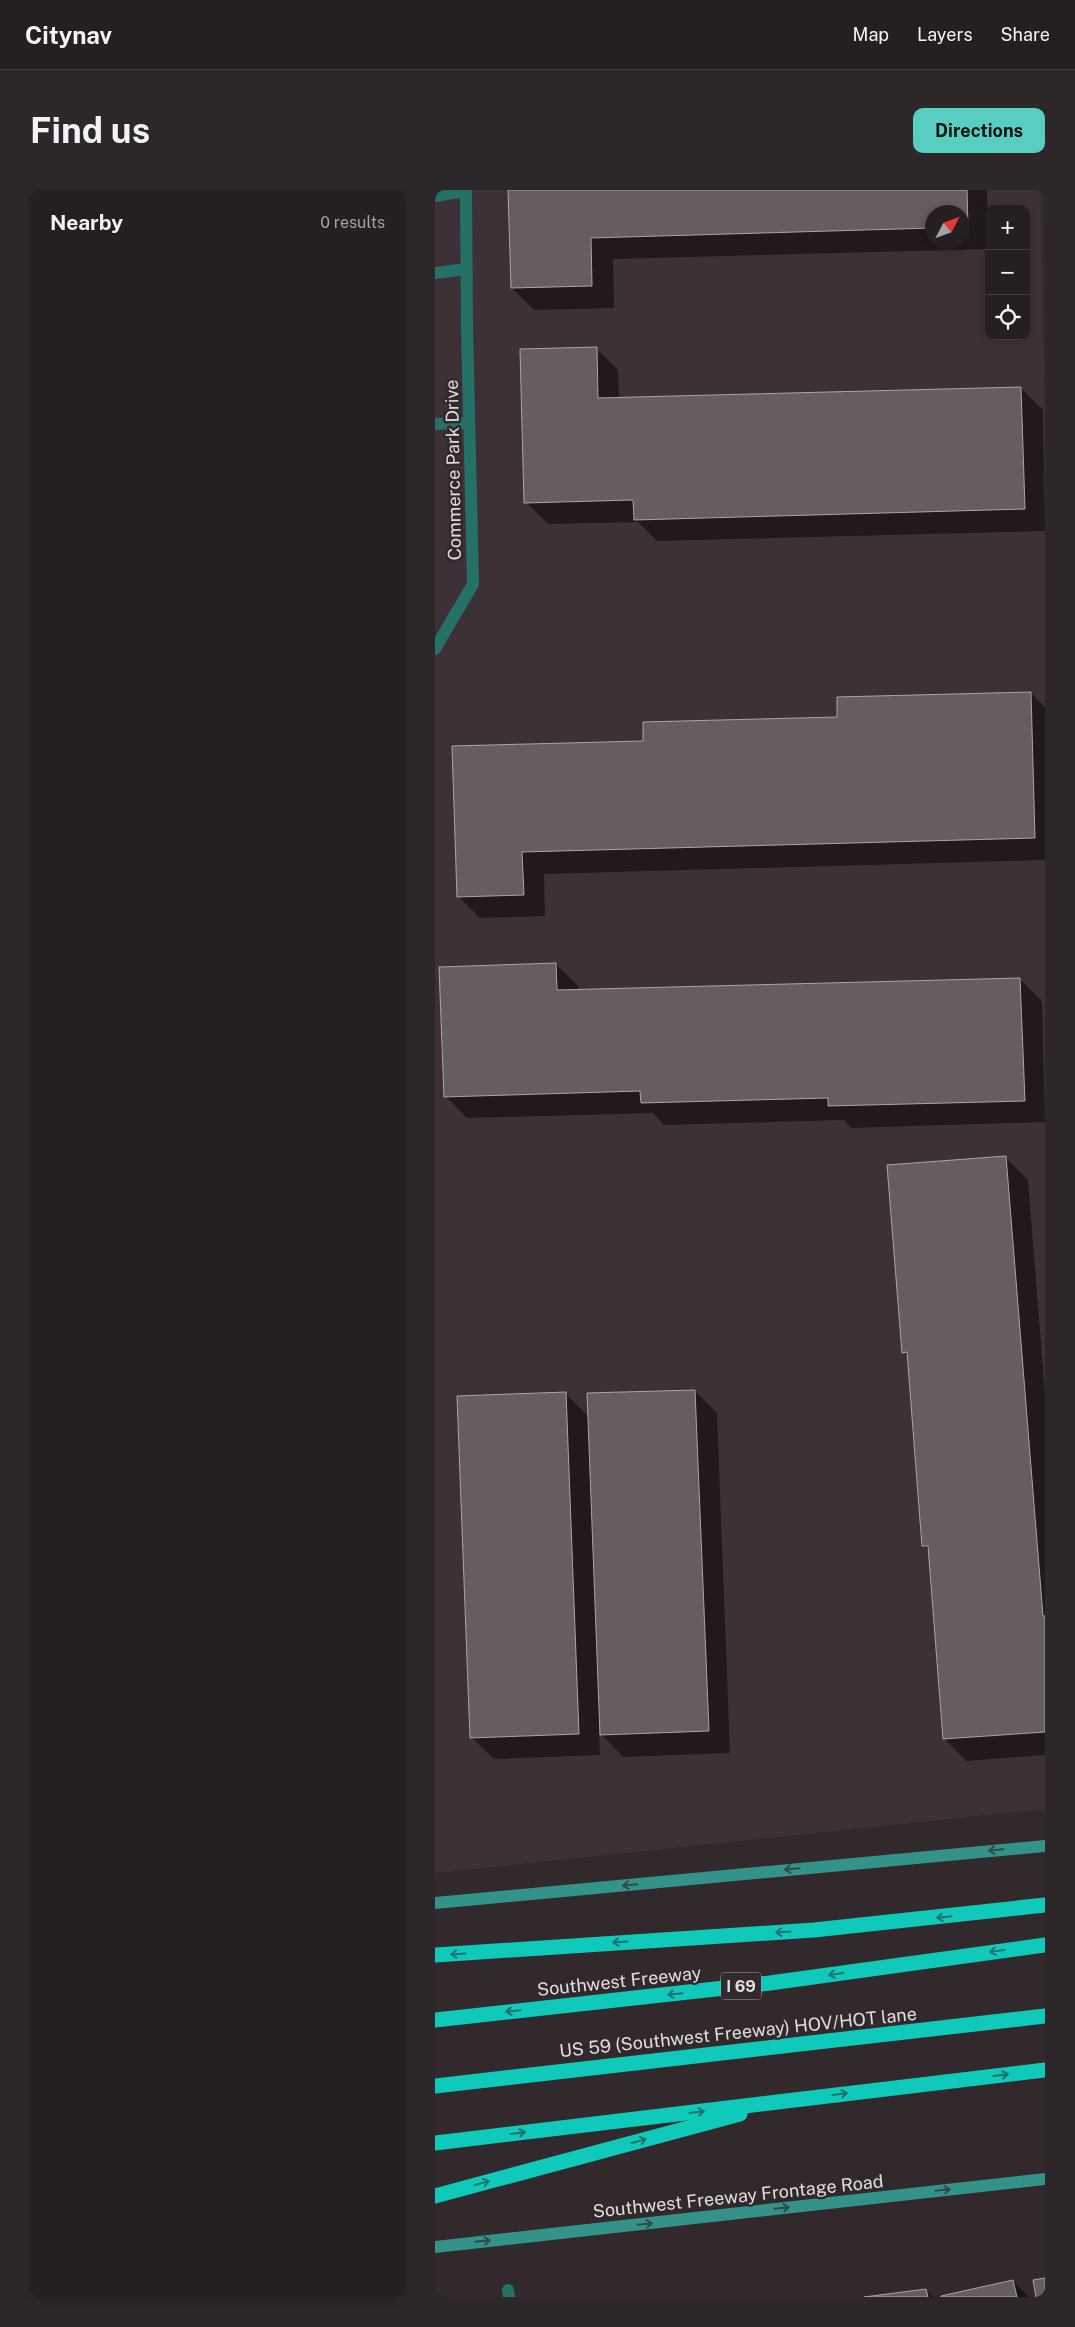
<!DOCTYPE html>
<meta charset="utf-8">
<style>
body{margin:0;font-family:"Public Sans",sans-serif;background:#2d272a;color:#f1f3f6}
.controls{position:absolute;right:15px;top:15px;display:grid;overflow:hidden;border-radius:10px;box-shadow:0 2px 8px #0003}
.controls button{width:45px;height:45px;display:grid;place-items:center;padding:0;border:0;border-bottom:1px solid #423d3f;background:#251f21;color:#f1f3f6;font:25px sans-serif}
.compass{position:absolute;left:490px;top:15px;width:45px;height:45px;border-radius:50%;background:#251f21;box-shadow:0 2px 8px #0003;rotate:49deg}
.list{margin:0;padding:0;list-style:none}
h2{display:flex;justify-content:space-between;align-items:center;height:65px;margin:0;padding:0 20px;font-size:21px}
h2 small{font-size:16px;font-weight:400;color:#a3a2a5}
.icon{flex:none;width:28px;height:28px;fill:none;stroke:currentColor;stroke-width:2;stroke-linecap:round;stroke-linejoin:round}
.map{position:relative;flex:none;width:610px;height:2107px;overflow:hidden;border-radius:10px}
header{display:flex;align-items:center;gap:30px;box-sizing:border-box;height:70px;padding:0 25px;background:#251f21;border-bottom:1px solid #423d3f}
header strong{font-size:24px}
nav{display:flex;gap:28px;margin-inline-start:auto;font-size:18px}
.intro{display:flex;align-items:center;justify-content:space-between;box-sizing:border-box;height:120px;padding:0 30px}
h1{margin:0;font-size:35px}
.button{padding:12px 22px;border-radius:10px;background:#58cec0;color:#111;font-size:18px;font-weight:700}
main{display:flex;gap:30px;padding:0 30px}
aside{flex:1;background:#251f21;border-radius:10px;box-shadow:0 2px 8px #0003}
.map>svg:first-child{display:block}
.built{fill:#3e3037;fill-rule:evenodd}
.shadow{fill:#0007;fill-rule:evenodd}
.building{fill:#665d61;stroke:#aea3a8}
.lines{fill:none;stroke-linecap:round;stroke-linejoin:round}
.service{stroke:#257168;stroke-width:12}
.minor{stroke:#257168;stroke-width:12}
.secondary{stroke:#349389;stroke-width:12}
.motorway{stroke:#0fcaba;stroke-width:15}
.oneway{stroke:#324948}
.oneway2{stroke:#22716c}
.labels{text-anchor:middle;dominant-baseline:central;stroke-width:5;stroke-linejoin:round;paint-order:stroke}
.shield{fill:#31292c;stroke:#ada7a9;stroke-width:1}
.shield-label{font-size:16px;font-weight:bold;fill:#e2dddf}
.street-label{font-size:18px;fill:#e2dddf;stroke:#31292c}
</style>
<header>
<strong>Citynav</strong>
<nav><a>Map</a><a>Layers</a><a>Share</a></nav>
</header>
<div class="intro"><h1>Find us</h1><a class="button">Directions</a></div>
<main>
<aside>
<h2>Nearby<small>0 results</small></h2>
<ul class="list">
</ul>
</aside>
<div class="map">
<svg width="610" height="2107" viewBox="0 0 610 2107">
<rect width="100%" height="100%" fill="#31292c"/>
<path class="built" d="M0 0H606L610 226V1619L0 1683ZM554 19H591V146H554ZM498 22H528V52H498Z"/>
<g class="shadow">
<path d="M74 0H552L554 59 178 69 179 118 99 120 77 98ZM498 22H528V52H498Z"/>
<polygon points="161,158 183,180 184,209 586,198 608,220 610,341 222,351 203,332 113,334 91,312"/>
<polygon points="596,503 610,517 610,670 109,684 110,726 45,728 23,706 209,552"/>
<polygon points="121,774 143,796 143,801 585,789 607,811 610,932 416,938 409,930 229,935 218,923 32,928 10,906"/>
<polygon points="571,968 593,990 610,1204 610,1565 531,1571 509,1548 494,1361 489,1355 474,1167 469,1162"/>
<polygon points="260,1201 282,1223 295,1563 188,1567 164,1542 165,1565 59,1569 36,1547 130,1203 154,1227"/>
<polygon points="578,2091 594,2107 507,2107"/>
<polygon points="491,2100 498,2107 438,2107"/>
</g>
<g class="building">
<polygon points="73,0 532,0 533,37 528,37 528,22 498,22 498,38 156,48 157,96 76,98"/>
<polygon points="162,157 163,208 586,197 590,319 199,330 198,310 89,313 85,159"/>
<polygon points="596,502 600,648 87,662 89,705 22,707 17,556 208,551 208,532 402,527 402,507"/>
<polygon points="121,773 122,800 585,788 590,911 393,916 393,908 206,913 205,901 9,907 4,777"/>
<polygon points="571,966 608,1426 610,1426 610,1542 508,1549 493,1356 487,1356 472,1162 467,1163 452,975"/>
<polygon points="260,1200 274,1541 165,1545 152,1203"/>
<polygon points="131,1202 144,1544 35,1548 22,1206"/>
<polygon points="610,2088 610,2107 601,2107 598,2090"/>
<polygon points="578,2090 582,2107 506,2107 506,2106"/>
<polygon points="491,2099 493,2107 429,2107"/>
</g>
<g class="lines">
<g class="service">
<polyline points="0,6 31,1"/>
<polyline points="0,83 31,79"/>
<polyline points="0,234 34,233"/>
</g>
<g class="minor">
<polyline points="0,459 38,394 32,137 31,0"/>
<polyline points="73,2100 74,2107"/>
</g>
<g class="secondary">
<polyline points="0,1713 610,1656"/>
<polyline points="0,2057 610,1989"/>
</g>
<g class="motorway">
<polyline points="0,1765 379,1740 610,1715"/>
<polyline points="0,1830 335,1793 610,1755"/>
<polyline points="0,1896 610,1826"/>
<polyline points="0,1953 610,1880"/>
<polyline points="0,2006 305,1924"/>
</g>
</g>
<defs><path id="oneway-shaft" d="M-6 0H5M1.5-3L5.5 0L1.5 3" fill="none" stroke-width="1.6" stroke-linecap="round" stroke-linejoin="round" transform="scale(1.25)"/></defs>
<g class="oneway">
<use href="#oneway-shaft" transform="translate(561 1660) rotate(175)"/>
<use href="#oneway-shaft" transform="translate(357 1679) rotate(175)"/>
<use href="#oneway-shaft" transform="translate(195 1695) rotate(175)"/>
<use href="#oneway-shaft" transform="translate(508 2000) rotate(-6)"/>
<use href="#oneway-shaft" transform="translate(347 2018) rotate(-6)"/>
<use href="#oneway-shaft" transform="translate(210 2034) rotate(-6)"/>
<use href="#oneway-shaft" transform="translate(48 2051) rotate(-6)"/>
</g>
<g class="oneway2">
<use href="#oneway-shaft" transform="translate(509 1727) rotate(174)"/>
<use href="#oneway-shaft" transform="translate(348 1742) rotate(176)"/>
<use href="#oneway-shaft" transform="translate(185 1752) rotate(176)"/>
<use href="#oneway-shaft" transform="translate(562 1761) rotate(172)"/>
<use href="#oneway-shaft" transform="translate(23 1764) rotate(176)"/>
<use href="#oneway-shaft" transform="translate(401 1784) rotate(172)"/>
<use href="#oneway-shaft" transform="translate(240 1804) rotate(174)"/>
<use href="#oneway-shaft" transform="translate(78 1821) rotate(174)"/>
<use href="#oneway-shaft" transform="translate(566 1885) rotate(-7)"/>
<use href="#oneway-shaft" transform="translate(405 1904) rotate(-7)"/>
<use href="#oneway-shaft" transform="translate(262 1922) rotate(-7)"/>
<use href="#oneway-shaft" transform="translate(83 1943) rotate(-7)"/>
<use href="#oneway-shaft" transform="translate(204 1951) rotate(-15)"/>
<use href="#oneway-shaft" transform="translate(47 1993) rotate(-15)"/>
</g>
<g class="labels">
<rect class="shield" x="286" y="1782.5" width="40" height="27" rx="4"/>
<g class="shield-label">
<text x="306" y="1796">I 69</text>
</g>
<g class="street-label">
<text transform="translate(18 280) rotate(-91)">Commerce Park Drive</text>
<text transform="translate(184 1791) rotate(-6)">Southwest Freeway</text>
<text transform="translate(303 1842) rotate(-6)">US 59 (Southwest Freeway) HOV/HOT lane</text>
<text transform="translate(303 2006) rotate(-6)">Southwest Freeway Frontage Road</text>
</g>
</g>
</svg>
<div class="controls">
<button>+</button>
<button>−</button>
<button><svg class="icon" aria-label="locate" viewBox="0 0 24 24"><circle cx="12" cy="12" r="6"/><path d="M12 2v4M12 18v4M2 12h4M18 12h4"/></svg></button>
</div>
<svg class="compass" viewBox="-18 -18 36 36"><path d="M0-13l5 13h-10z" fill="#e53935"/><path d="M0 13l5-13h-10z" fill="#a3a2a5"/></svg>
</div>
</main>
